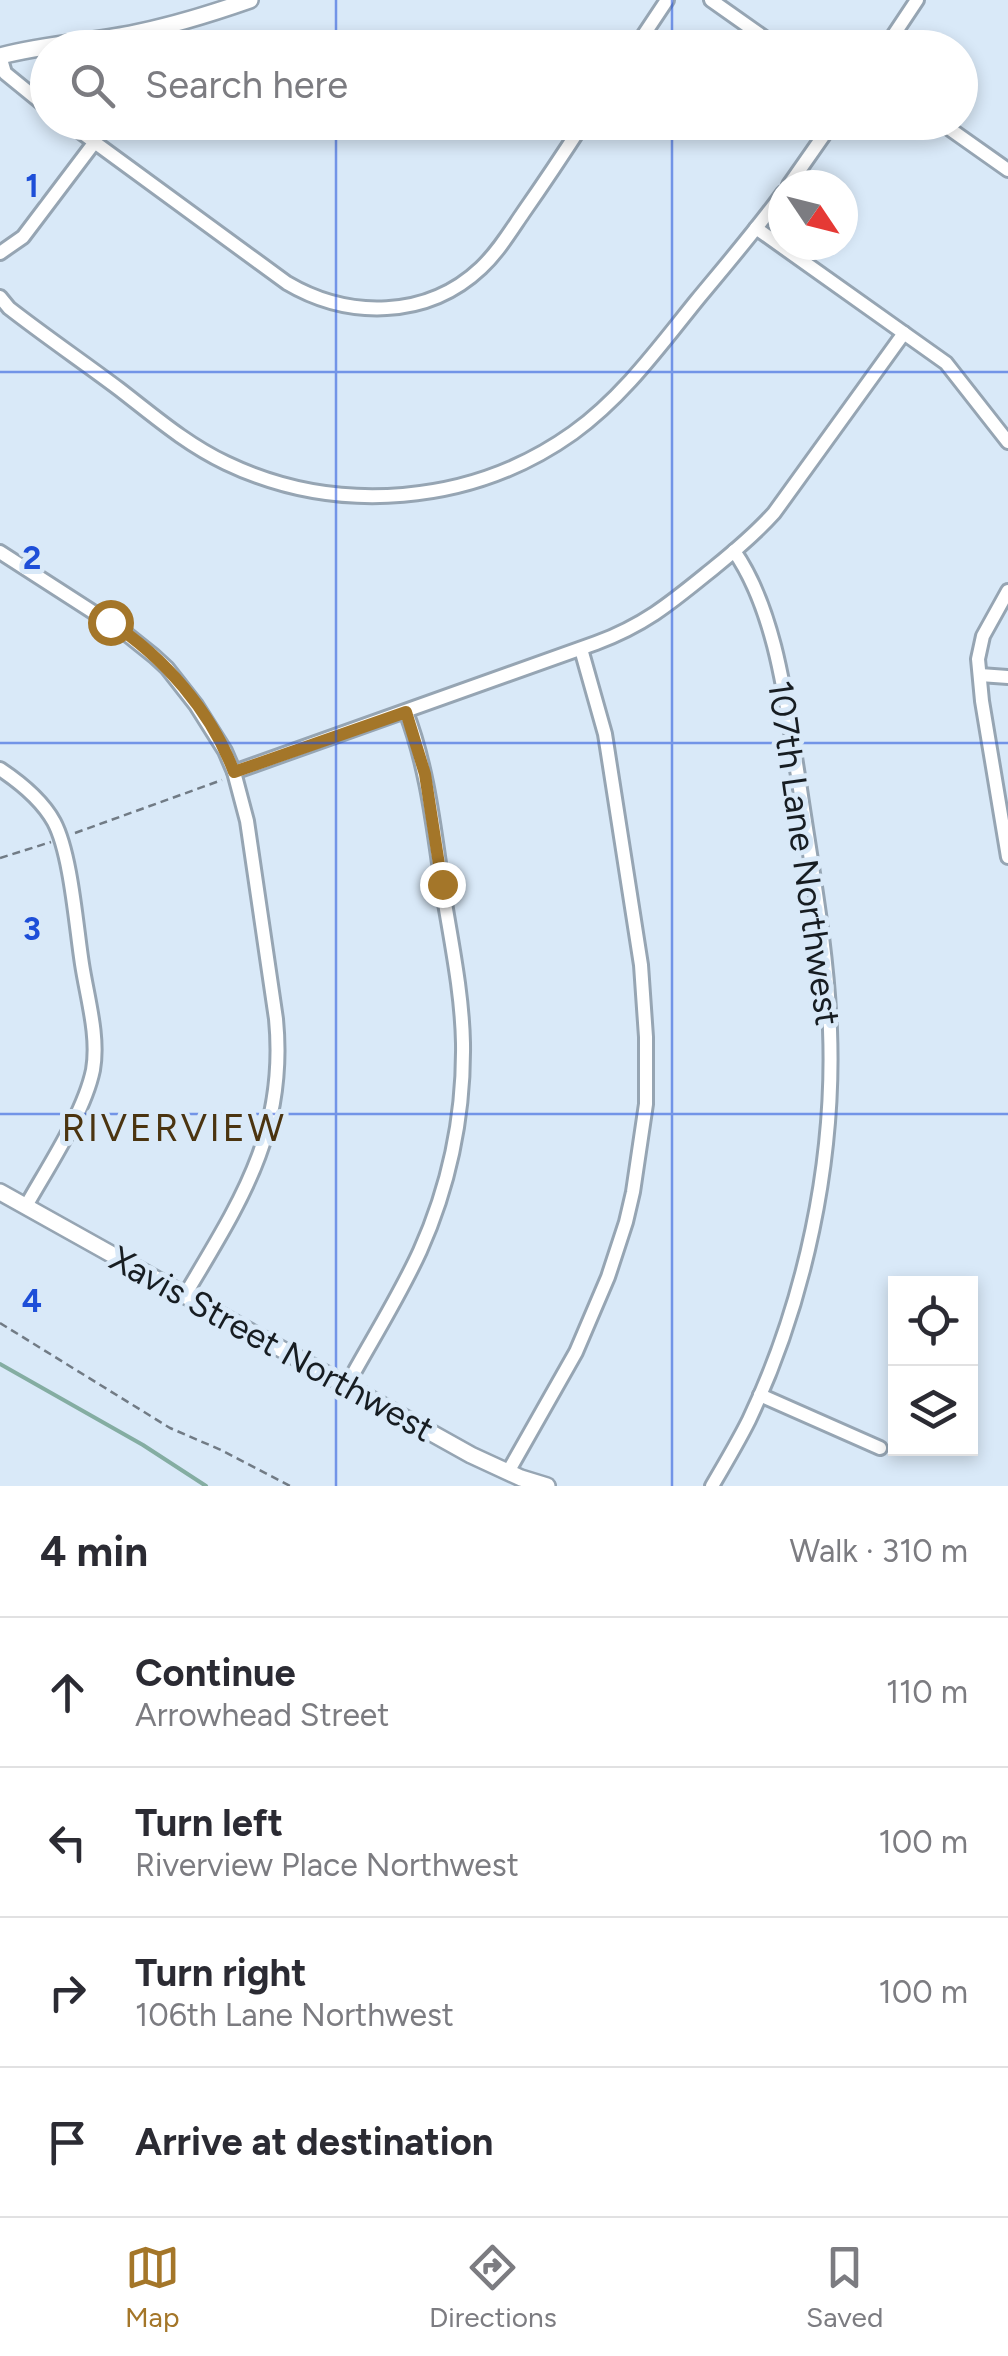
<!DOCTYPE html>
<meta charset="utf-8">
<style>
body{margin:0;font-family:Figtree,sans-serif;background:#f2f2f3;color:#2b2b33}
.controls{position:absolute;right:30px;bottom:30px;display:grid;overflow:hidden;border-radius:0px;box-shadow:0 5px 15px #0003}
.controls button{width:90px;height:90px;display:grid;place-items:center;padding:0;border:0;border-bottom:2px solid #e1e1e2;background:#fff;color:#2b2b33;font:50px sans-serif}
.compass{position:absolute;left:768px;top:170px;width:90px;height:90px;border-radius:50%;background:#fff;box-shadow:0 5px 15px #0003;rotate:125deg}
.stop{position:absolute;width:30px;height:30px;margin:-22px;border:8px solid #a47629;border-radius:50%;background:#fff}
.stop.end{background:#a47629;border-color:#fff;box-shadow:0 2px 10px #0008}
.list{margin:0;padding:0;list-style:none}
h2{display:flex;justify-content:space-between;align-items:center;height:130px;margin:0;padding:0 40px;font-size:42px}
h2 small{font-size:32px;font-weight:400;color:#7c7c81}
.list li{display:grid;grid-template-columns:65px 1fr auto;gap:30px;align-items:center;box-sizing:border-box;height:150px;padding:0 40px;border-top:2px solid #e1e1e2}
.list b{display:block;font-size:38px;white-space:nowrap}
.list p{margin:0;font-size:32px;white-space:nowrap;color:#7c7c81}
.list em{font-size:32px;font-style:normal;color:#7c7c81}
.icon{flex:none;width:55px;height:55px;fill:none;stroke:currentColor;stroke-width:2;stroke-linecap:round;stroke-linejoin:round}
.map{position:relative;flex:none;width:1008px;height:1486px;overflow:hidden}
.search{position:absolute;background:#fff;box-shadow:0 5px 15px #0003;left:30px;right:30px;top:30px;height:110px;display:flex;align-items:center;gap:25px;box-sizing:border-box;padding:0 35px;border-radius:55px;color:#7c7c81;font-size:38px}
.sheet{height:730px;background:#fff}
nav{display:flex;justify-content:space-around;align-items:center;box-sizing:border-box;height:140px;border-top:2px solid #e1e1e2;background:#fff;font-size:28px;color:#7c7c81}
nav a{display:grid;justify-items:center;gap:5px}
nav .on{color:#a47629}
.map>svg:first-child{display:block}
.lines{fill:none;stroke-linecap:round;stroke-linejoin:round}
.stream{stroke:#84ada2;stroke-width:4}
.minor-casing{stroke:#96a5b3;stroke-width:18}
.tertiary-casing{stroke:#96a5b3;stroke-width:20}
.path{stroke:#717b85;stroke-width:2.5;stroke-dasharray:8 5;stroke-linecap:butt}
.minor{stroke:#fff;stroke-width:12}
.tertiary{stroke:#fff;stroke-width:15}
.route{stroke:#a47629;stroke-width:12}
.grid{fill:none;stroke:#1d4ed8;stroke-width:2.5;stroke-opacity:0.55}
.labels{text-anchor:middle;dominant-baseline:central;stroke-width:10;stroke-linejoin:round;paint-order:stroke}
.street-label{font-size:35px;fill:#171d22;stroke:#d9e9f8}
.neighbourhood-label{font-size:38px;letter-spacing:2.5px;fill:#4b3410;stroke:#d9e9f8}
.grid-label{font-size:32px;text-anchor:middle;font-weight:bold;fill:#1d4ed8;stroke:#d9e9f8;stroke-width:10;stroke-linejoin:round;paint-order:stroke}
</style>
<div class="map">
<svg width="1008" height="1486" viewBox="0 0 1008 1486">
<rect width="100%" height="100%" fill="#d9e9f8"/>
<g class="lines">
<polyline class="stream" points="0,1364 143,1445 206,1486"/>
<defs>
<g id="minor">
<polyline points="711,0 779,48"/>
<polyline points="635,48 667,0"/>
<polyline points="885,48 917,0"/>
<polyline points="0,56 5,73 48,108"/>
<path d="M67 122 287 283C348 319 427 319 481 268 498 252 510 232 523 213 544 183 564 153 584 122"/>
<polyline points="940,122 1008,170"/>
<polyline points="789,185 833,122"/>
<polyline points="756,228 946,363 1008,442"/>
<polyline points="0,253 23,237 94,143"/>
<path d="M0 297 9 308C45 336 83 362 119 389 154 416 186 444 226 463 337 516 472 505 573 433 623 397 659 347 697 300 726 265 756 230 783 193"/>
<path d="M0 552 124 632 154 656 167 668 196 705 225 751 234 772 247 821 276 1019C287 1133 240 1202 185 1295"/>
<polyline points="1008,591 983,636 978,659 982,701 1008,857"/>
<polyline points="980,675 1008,677"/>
<path d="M0 769C21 783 42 800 54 822 71 854 76 926 82 964 87 997 99 1036 93 1070 84 1113 48 1167 26 1206"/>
<path d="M234 772 596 643C647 624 673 601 715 567 736 550 756 533 774 513L904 333"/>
<path d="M347 1385C371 1341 399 1297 420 1251 449 1186 464 1114 463 1043 462 992 451 941 443 891 434 831 428 769 406 712"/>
<polyline points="760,1395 880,1448"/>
<polyline points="508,1472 576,1352 608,1277 626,1222 633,1192 646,1104 646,1037 641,965 605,734 581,649"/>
<path d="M712 1486C725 1464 738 1442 749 1420 805 1302 835 1161 830 1030 827 947 811 865 799 782 787 710 777 612 734 551"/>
</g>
<g id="tertiary">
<path d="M0 56C42 45 87 42 130 34 171 26 210 14 250 0"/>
<polyline points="0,1192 471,1455 521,1478 547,1486"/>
</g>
</defs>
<use href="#minor" class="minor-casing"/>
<use href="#tertiary" class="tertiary-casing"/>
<g class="path">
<polyline points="75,833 222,780"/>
<polyline points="0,858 51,842"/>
<polyline points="0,1323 170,1428 221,1450 290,1486"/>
</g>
<use href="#minor" class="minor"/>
<use href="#tertiary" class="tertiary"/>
</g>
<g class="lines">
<path class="route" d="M110 622C164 657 211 711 234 772L406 712 425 774 442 884"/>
</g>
<path class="grid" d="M336 0V48M672 0V48M336 122V1486M672 122V1486M0 372H1008M0 743H1008M0 1114H1008"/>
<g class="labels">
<g class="street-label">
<text transform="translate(804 853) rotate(82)">107th Lane Northwest</text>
<text transform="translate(272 1344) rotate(29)">Xavis Street Northwest</text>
</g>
<g class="neighbourhood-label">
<text x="174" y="1128">RIVERVIEW</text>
</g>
</g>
<g class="grid-label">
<text x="32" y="197">1</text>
<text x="32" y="569">2</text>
<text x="32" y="940">3</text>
<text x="32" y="1312">4</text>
</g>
</svg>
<div class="controls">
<button><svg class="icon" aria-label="locate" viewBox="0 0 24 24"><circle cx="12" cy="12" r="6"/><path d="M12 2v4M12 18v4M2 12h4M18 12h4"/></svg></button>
<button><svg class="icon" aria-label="layers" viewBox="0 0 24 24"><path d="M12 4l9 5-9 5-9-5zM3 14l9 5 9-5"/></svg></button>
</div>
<svg class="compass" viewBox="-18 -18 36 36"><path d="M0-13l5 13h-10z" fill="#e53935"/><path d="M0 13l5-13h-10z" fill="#7c7c81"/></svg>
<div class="stop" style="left:110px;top:622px"></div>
<div class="stop end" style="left:442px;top:884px"></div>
<div class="search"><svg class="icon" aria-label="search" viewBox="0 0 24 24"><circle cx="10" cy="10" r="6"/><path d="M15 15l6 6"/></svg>Search here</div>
</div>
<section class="sheet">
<h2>4 min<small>Walk · 310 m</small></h2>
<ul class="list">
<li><svg class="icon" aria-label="ahead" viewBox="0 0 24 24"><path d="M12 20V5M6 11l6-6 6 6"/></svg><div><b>Continue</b><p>Arrowhead Street</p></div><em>110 m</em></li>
<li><svg class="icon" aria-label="left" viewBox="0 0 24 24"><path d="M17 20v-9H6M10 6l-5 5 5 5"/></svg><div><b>Turn left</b><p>Riverview Place Northwest</p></div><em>100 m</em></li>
<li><svg class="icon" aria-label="right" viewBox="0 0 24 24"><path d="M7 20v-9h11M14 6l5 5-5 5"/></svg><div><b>Turn right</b><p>106th Lane Northwest</p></div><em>100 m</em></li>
<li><svg class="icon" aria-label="arrive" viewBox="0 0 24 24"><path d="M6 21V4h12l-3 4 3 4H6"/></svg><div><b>Arrive at destination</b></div></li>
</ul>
</section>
<nav>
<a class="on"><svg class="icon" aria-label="map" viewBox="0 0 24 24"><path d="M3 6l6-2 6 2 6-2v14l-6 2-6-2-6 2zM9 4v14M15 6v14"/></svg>Map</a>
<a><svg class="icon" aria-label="directions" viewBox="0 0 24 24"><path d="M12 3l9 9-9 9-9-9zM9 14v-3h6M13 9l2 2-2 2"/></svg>Directions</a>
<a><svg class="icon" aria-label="saved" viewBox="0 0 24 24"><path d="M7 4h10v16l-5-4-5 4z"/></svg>Saved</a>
</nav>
